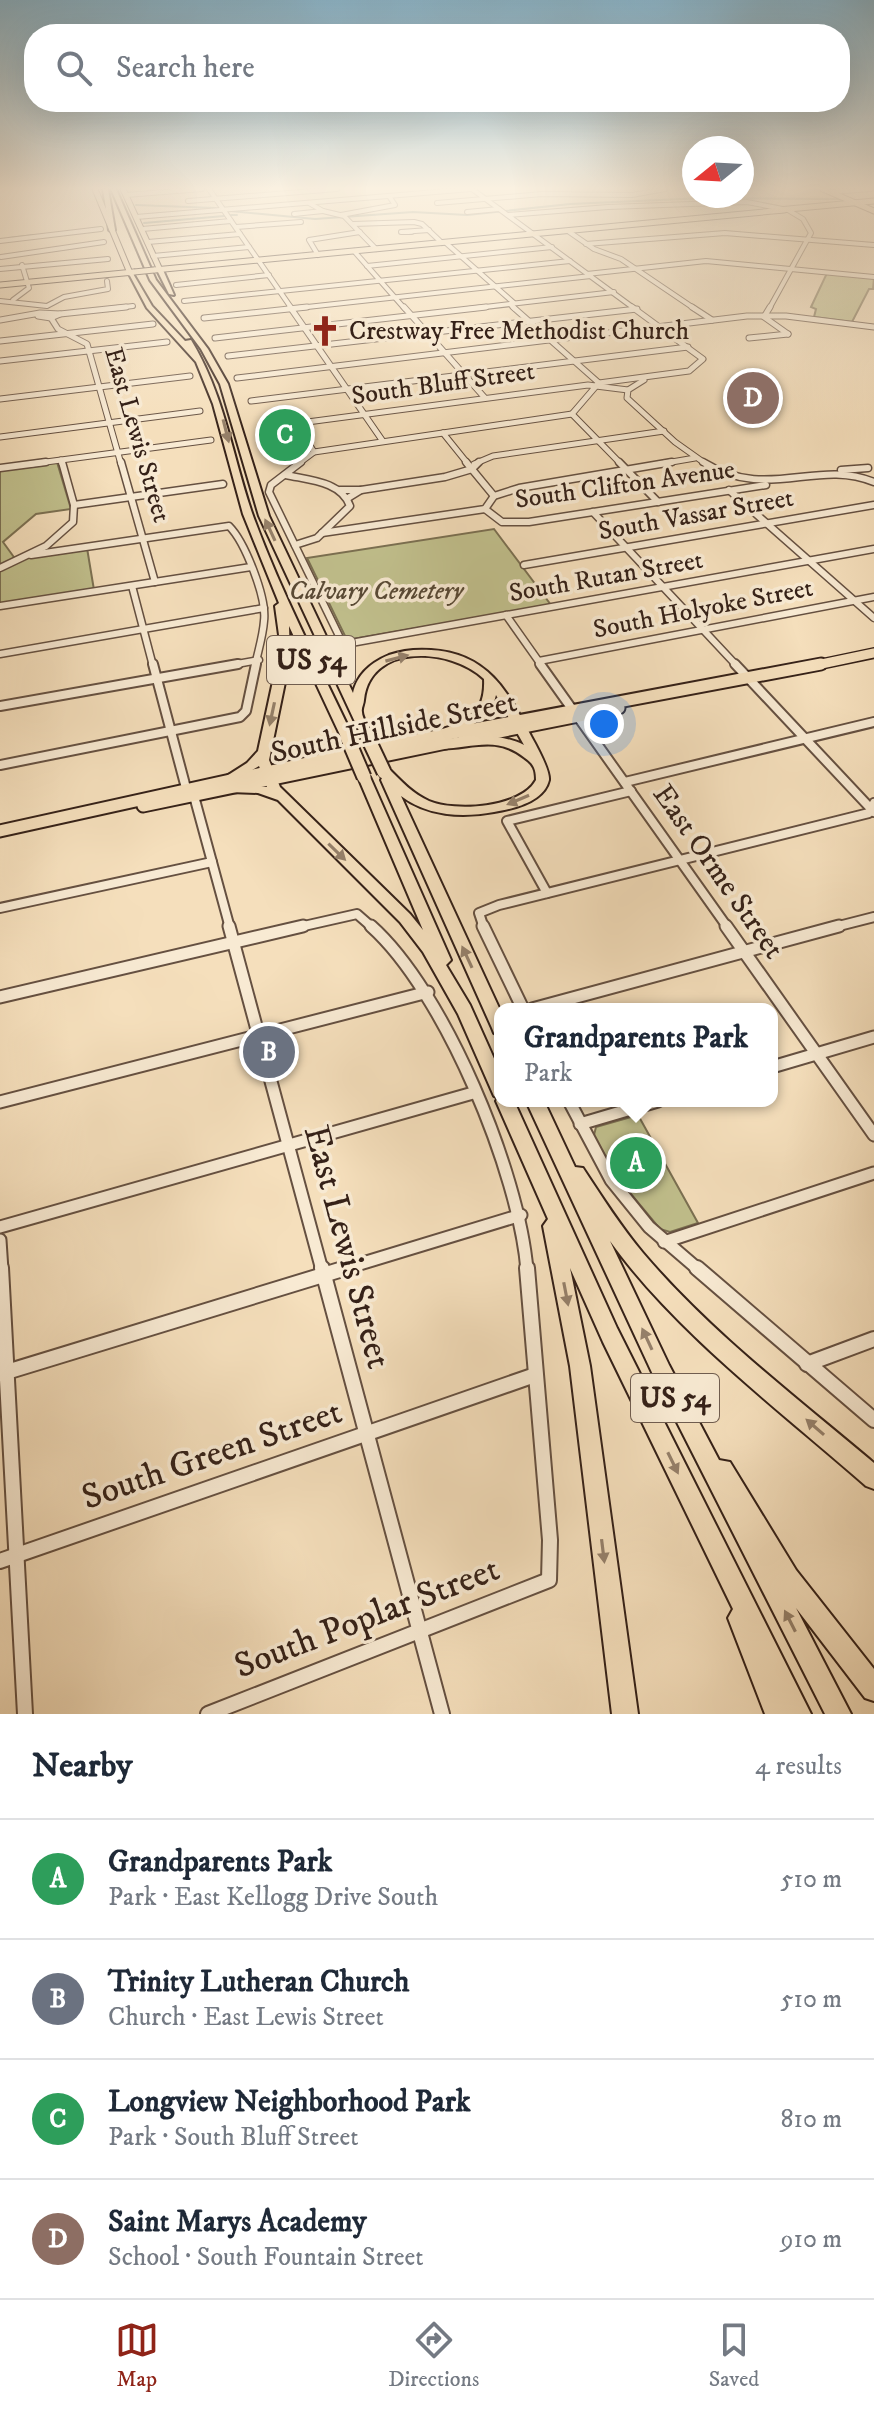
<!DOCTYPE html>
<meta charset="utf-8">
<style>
body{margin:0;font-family:"IM FELL DW Pica",serif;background:#f6f6f7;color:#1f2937}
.compass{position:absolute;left:682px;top:136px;width:72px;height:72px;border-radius:50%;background:#fff;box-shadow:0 8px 32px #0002;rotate:252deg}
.you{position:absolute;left:604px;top:724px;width:28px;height:28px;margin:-20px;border:6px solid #fff;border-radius:50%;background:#1a73e8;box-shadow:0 0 0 12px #1a73e833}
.badge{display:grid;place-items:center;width:52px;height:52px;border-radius:50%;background:#8f2418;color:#fff;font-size:26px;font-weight:700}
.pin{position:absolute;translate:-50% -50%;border:4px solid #fff;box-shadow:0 2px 8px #0006}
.popup{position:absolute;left:494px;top:1003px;width:284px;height:104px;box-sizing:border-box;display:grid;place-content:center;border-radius:16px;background:#fff;filter:drop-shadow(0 2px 6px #0005);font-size:26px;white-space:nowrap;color:#747a83}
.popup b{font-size:30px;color:#1f2937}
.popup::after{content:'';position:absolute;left:50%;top:100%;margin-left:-16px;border:16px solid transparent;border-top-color:#fff}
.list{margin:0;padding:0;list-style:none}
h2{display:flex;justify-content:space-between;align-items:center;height:104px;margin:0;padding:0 32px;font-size:34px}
h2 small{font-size:26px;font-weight:400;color:#747a83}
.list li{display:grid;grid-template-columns:52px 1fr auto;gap:24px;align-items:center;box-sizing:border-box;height:120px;padding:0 32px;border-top:2px solid #e0e1e3}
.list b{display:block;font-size:30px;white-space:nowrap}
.list p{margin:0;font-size:26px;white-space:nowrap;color:#747a83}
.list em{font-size:26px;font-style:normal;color:#747a83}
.icon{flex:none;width:44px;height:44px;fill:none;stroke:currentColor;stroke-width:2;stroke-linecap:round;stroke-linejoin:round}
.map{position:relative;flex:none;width:874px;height:1714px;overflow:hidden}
.search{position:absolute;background:#fff;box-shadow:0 8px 32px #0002;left:24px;right:24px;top:24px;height:88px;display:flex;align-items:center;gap:20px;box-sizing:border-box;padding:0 28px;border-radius:32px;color:#747a83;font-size:30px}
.sheet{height:584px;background:#fff}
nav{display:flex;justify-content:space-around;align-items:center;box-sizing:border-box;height:112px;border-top:2px solid #e0e1e3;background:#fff;font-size:22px;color:#747a83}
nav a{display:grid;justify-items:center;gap:4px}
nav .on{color:#8f2418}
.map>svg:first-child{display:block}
.green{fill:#c1c08d;stroke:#7b7052;stroke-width:2}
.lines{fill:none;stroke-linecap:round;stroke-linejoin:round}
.stream{stroke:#737f71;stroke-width:2}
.minor-far5-casing{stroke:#655041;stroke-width:6}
.minor-far4-casing{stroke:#655041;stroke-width:7}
.minor-far3-casing{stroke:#655041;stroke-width:9}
.minor-far2-casing{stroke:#655041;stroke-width:12}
.minor-far1-casing{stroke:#655041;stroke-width:15}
.minor-casing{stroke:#655041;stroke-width:18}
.major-far2-casing{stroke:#352118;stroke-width:7}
.major-far1-casing{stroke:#352118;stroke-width:12}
.major-casing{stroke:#352118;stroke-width:15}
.highway-casing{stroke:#352118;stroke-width:4}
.minor-far5{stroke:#f8ead3;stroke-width:4}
.minor-far4{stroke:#f8ead3;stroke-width:5}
.minor-far3{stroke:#f8ead3;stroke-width:6}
.minor-far2{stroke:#f8ead3;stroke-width:8}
.minor-far1{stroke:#f8ead3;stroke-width:11}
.minor{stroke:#f8ead3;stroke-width:14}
.major-far2{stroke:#f5dfbc;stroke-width:5}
.major-far1{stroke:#f5dfbc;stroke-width:9}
.major{stroke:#f5dfbc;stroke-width:11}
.highway{fill:#f5dfbc;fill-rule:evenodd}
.major-bridge-casing{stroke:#352118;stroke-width:7;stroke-linecap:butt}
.highway-bridge-casing{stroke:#352118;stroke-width:17;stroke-linecap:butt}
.major-bridge{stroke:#f5dfbc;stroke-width:5}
.highway-bridge{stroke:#f5dfbc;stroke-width:13}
.oneway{fill:#95806a}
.labels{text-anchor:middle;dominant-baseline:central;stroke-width:7;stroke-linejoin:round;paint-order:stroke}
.far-poi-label{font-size:26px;fill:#352118;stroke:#f8ead3;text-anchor:start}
.far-street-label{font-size:26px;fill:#352118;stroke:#f8ead3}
.far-park-label{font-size:26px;font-style:italic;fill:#584935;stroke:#f8ead3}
.shield{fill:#f8ead3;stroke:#705d50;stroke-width:2}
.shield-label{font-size:28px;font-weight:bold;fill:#352118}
.street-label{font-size:30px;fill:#352118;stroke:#f8ead3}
.near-street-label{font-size:36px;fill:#352118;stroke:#f8ead3}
</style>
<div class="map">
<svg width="874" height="1714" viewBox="0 0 874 1714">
<rect width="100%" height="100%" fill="#f5dfbc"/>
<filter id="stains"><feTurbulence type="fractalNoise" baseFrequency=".0025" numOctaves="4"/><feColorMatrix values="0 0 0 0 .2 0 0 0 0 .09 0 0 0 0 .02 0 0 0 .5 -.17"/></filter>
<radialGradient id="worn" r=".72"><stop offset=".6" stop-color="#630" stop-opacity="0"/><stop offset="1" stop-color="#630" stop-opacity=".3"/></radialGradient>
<g class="green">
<polygon points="827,273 874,278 873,289 869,289 852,322 814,317 816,309 811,307"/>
<polygon points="57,462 71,509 36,514 3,542 16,560 87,548 94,590 0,605 0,470"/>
<polygon points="494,529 551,605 347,640 307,558"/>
<polygon points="638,1115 698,1223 670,1232 660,1229 616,1176 593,1139 596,1127"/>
</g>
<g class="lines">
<g class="stream">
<polyline points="136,205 215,208"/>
<polyline points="230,211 315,219 413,212 467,215 570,204 704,198 839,199"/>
<polyline points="231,215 237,215"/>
<polyline points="144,223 224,216"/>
<polyline points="9,238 34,235"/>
</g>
<defs>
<g id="minor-far5">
<polyline points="209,189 292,309"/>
<polyline points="472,189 635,309"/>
<polyline points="831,192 871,189"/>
<polyline points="126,195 202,189"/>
<polyline points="188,201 337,189"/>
<polyline points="309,203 323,211 344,216 376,249"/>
<polyline points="437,203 542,194 632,195 665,189"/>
<polyline points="467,212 499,209"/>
<polyline points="294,214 323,211"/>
<polyline points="341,215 395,205 389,196"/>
<polyline points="508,215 608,207 747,202 788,210 803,219 811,233 769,309"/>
<polyline points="136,217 471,189"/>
<polyline points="353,224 414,222 422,224 442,243"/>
<polyline points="236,227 301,222"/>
<polyline points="142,229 231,221"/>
<polyline points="568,231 594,249 621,259 695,309"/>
<polyline points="412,232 401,232 429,230"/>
<polyline points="0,241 101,229"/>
<polyline points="148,242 240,234"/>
<polyline points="446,243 514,303"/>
<polyline points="586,244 725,233 874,245"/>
<polyline points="354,251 405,309"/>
<polyline points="318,255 309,240 360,232"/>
<polyline points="153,256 249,247"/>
<polyline points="1,257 104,242"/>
<polyline points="367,266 552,247"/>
<polyline points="0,269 108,259"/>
<polyline points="587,274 706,261 874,277"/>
<polyline points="176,285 269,275"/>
<polyline points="13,300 29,288 22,265"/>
<polyline points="0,301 47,306 64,297 108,289 107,281"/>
<polyline points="184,301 570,261"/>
<polyline points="510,304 515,309"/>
<polyline points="108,309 133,306"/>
<polyline points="289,309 591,276"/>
<polyline points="468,309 614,292"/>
</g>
<g id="minor-far4">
<polyline points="290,307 382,440"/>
<polyline points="404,307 485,398"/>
<polyline points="513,307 599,383"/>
<polyline points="692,307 712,320"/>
<polyline points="770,307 764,317 788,334"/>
<polyline points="60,314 126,307"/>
<polyline points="51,318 58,329 87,344 121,464"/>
<polyline points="204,318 307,307"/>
<polyline points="0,320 40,313 60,314 51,318 38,316"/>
<polyline points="215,338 486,307"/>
<polyline points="749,338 788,334"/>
<polyline points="0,341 153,324"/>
<polyline points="228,356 637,309"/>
<polyline points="0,361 167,342"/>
<polyline points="237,378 747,316 786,316 874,327"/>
<polyline points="644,380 628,390 627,398 675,442 706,464"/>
<polyline points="599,383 689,371 703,359 632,307"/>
<polyline points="597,385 572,414 621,464"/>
<polyline points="0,399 190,376"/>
<polyline points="251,401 688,347"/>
<polyline points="296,423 314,452"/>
<polyline points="262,428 588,385 628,390"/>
<polyline points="443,433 468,464"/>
<polyline points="0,437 200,411"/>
<polyline points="61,460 62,464"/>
<polyline points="31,464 211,440"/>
<polyline points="298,464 314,452 572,414"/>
<polyline points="474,464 493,456 664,431"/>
<polyline points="660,464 695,458"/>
</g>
<g id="minor-far3">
<polyline points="121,462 155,582"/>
<polyline points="301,462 271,485 269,492 341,640 351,643 874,549"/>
<polyline points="466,462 494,496"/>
<polyline points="619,462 658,502"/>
<path d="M703 462C768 502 816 458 874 482"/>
<polyline points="0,468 46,462"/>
<polyline points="841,470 868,468"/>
<path d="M286 475C308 480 341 481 350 506L317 538 295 545"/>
<polyline points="340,490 361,490 348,498"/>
<polyline points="361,490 445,477 472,469 479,462"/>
<polyline points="729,490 874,618"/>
<polyline points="74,505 223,484"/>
<polyline points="485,509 502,522 529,522 766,485"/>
<polyline points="593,512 737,666"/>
<polyline points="322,533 485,509 494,496 519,488 672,462"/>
<path d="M31 555 229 526C245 542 267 598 264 621 263 636 258 651 255 666"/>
<polyline points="524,565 874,505"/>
<polyline points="0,568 46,546 73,522 74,505 62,462"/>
<polyline points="132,586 153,666"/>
<polyline points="0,606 251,567"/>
<polyline points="506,615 542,666"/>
<polyline points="0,654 264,608"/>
<polyline points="539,661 874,597"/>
<polyline points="226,666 259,660"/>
</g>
<g id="minor-far2">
<polyline points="153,664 186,788"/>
<polyline points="540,664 572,709"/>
<polyline points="735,664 874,812"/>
<polyline points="0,706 238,664"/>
<polyline points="578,717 728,928"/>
<polyline points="0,765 240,717 246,711 256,664"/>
<polyline points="625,782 874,722"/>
<polyline points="194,796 230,928"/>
<polyline points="547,893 507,821 631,791"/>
<polyline points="0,908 212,862"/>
<polyline points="295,928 357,914 373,928"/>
<polyline points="484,928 479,913 499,905 869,813 874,803"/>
<polyline points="831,928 874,917"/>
</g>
<g id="minor-far1">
<polyline points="229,926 322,1270"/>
<path d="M371 926C445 992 519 1173 527 1270"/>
<polyline points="483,926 523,1009"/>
<polyline points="726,926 874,1135"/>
<polyline points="0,997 303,926"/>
<polyline points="532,1009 839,926"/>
<polyline points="772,1067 874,1037"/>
<polyline points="569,1101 611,1180 649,1227 699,1270"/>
<polyline points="0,1102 428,992"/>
<polyline points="580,1124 658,1101"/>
<polyline points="0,1227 473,1093"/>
<polyline points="0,1240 2,1270"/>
<polyline points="664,1242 874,1173"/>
<polyline points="340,1270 521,1215"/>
</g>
<g id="minor">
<polyline points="1,1268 25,1714"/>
<polyline points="322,1268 442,1714"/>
<polyline points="697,1268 874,1420"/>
<polyline points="807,1364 874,1339"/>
<polyline points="0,1374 346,1268"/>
<polyline points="0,1561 535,1375"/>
<polyline points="208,1714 549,1580 550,1540 527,1268"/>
</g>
<g id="major-far2">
<polyline points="95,189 130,273"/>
<polyline points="123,189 160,270"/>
<polyline points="823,189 874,211"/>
<polyline points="778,210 874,201"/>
<polyline points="154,270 784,210"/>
<polyline points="0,285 134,272"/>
</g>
<polyline id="major-far1" points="812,666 874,653"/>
<g id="major">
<polyline points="464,739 619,708"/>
<polyline points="143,806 446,743"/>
<polyline points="0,831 384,746 821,664"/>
</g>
<g id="highway">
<polygon points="103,189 108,189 115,230 112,232 109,230"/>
<path d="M111 189H116L156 280 208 349 228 384 269 516 353 693C357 674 372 662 389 655 403 650 417 649 431 650 487 653 508 691 531 736 536 745 550 770 549 780 544 802 513 809 494 812 462 818 427 816 401 796L500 1010V1035L494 1033 492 1028 381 780 382 778 378 772 379 769H389C401 781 413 794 429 801 455 812 521 808 536 780 536 770 534 764 525 758 493 732 466 752 432 748L430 745 432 742C461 736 496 731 524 745L496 695C491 720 451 742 427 740L425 737 427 734C460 723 486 720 484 679 452 648 370 642 364 700 364 704 361 708 362 712 362 718 369 728 372 734L370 737H362L259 516 220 384 201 349 150 280Z"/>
<polygon points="160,268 163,270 174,295 169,294 157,270"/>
<path d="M128 272H132L152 306 185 341 191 340C224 394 232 454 252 513 280 590 318 663 353 737L347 741 341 737 289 626 290 658 269 760 280 787 410 914 423 930 358 777 364 773 370 777 451 960 446 965 470 1005 500 1072V1101H514L617 1328 811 1714H765L728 1618 733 1609 603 1342 570 1268 590 1366 638 1714H612L570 1366 543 1226 548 1219 496 1101 498 1098 494 1096 458 1014 423 952 400 922 278 800 258 793 230 792 223 788 230 784 267 787 259 766 233 782H223L222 779 247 763 258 751 278 658 279 635 275 606 279 603 243 514 213 404 196 362 147 308Z"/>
<path d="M526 1101H544L575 1167 583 1168C602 1197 621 1227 643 1253 710 1332 796 1397 874 1463V1489L866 1486C782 1412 675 1332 610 1241L669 1365 719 1460 730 1462 796 1570 874 1669V1701L865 1698 796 1608 851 1714H825L655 1379Z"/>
</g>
</defs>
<use href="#minor-far5" class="minor-far5-casing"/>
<use href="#minor-far4" class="minor-far4-casing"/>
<use href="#minor-far3" class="minor-far3-casing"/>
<use href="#minor-far2" class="minor-far2-casing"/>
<use href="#minor-far1" class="minor-far1-casing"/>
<use href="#minor" class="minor-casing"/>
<use href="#major-far2" class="major-far2-casing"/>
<use href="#major-far1" class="major-far1-casing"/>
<use href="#major" class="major-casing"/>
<use href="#highway" class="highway-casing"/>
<use href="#minor-far5" class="minor-far5"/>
<use href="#minor-far4" class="minor-far4"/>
<use href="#minor-far3" class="minor-far3"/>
<use href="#minor-far2" class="minor-far2"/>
<use href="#minor-far1" class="minor-far1"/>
<use href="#minor" class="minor"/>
<use href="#major-far2" class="major-far2"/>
<use href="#major-far1" class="major-far1"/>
<use href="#major" class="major"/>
<use href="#highway" class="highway"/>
<defs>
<polyline id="major-bridge" points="134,272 154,270"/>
<g id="highway-bridge">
<polyline points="366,734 384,772"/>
<polyline points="347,737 364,777"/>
</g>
</defs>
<use href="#major-bridge" class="major-bridge-casing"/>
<use href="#highway-bridge" class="highway-bridge-casing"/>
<use href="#major-bridge" class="major-bridge"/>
<use href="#highway-bridge" class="highway-bridge"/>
</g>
<defs><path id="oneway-solid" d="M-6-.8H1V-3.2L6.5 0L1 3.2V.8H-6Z" transform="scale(2)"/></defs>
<g class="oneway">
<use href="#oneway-solid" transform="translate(226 431) rotate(76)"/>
<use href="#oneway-solid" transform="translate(270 530) rotate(-115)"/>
<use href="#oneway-solid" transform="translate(397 658) rotate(-15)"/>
<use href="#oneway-solid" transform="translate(272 714) rotate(102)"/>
<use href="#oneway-solid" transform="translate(518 800) rotate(157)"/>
<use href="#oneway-solid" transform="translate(337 852) rotate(44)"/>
<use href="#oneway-solid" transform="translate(467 957) rotate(-115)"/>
<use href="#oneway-solid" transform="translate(566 1294) rotate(79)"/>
<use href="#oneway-solid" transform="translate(647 1339) rotate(-115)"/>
<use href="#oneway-solid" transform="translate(815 1427) rotate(-139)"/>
<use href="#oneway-solid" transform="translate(673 1463) rotate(64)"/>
<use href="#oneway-solid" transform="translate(603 1551) rotate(83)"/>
<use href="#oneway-solid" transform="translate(790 1621) rotate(-117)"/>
</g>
<linearGradient id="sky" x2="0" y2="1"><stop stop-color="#8ab8d0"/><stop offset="0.44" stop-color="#faf1e1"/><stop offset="1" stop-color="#faf1e1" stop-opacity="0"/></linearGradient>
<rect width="874" height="428" fill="url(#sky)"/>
<defs>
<symbol id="church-bare" viewBox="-9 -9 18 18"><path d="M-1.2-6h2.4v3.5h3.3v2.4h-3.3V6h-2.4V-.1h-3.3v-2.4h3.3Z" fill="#8f2418" stroke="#f8ead3" stroke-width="2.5" paint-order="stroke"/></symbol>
</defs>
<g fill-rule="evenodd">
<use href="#church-bare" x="303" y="309" width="44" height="44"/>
</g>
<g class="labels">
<g class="far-poi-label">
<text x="349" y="331">Crestway Free Methodist Church</text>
</g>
<g class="far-street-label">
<text transform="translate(443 384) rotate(-8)">South Bluff Street</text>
<text transform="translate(137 435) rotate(74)">East Lewis Street</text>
<text transform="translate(625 485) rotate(-8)">South Clifton Avenue</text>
<text transform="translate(696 515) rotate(-10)">South Vassar Street</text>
<text transform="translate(606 577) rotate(-10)">South Rutan Street</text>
<text transform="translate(703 609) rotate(-11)">South Holyoke Street</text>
</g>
<g class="far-park-label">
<text x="376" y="591">Calvary Cemetery</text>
</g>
<g class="shield">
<rect x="267" y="636" width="88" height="48" rx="6"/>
<rect x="631" y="1374" width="88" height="48" rx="6"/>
</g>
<g class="shield-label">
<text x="311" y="660">US 54</text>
<text x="675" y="1398">US 54</text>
</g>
<g class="street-label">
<text transform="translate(394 728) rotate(-12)">South Hillside Street</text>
<text transform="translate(718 872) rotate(55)">East Orme Street</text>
</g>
<g class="near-street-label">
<text transform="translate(347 1247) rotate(75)">East Lewis Street</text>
<text transform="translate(212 1455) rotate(-19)">South Green Street</text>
<text transform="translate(367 1618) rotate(-21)">South Poplar Street</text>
</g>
</g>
<rect width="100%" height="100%" filter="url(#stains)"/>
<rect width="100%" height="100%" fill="url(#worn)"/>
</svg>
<svg class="compass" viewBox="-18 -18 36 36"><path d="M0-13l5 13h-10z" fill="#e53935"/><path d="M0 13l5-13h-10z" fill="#747a83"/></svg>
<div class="you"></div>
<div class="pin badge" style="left:636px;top:1163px;background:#2e9e5b">A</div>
<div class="popup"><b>Grandparents Park</b>Park</div>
<div class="pin badge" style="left:269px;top:1052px;background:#6b7280">B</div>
<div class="pin badge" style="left:285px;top:435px;background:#2e9e5b">C</div>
<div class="pin badge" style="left:753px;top:398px;background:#8d6e63">D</div>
<div class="search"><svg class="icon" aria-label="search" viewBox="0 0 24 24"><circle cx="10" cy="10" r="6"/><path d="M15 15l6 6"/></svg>Search here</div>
</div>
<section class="sheet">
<h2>Nearby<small>4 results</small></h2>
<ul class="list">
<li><span class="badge" style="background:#2e9e5b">A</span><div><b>Grandparents Park</b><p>Park · East Kellogg Drive South</p></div><em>510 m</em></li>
<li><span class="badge" style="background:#6b7280">B</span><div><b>Trinity Lutheran Church</b><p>Church · East Lewis Street</p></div><em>510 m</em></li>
<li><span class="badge" style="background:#2e9e5b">C</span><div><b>Longview Neighborhood Park</b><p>Park · South Bluff Street</p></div><em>810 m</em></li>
<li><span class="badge" style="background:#8d6e63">D</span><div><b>Saint Marys Academy</b><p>School · South Fountain Street</p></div><em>910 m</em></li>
</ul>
</section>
<nav>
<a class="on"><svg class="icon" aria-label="map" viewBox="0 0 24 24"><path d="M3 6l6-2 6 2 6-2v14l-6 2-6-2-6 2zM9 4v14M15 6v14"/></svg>Map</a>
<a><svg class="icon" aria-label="directions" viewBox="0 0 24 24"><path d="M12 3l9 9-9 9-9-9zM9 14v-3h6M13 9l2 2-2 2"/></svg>Directions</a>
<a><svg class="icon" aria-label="saved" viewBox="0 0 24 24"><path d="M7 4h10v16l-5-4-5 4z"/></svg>Saved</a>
</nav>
